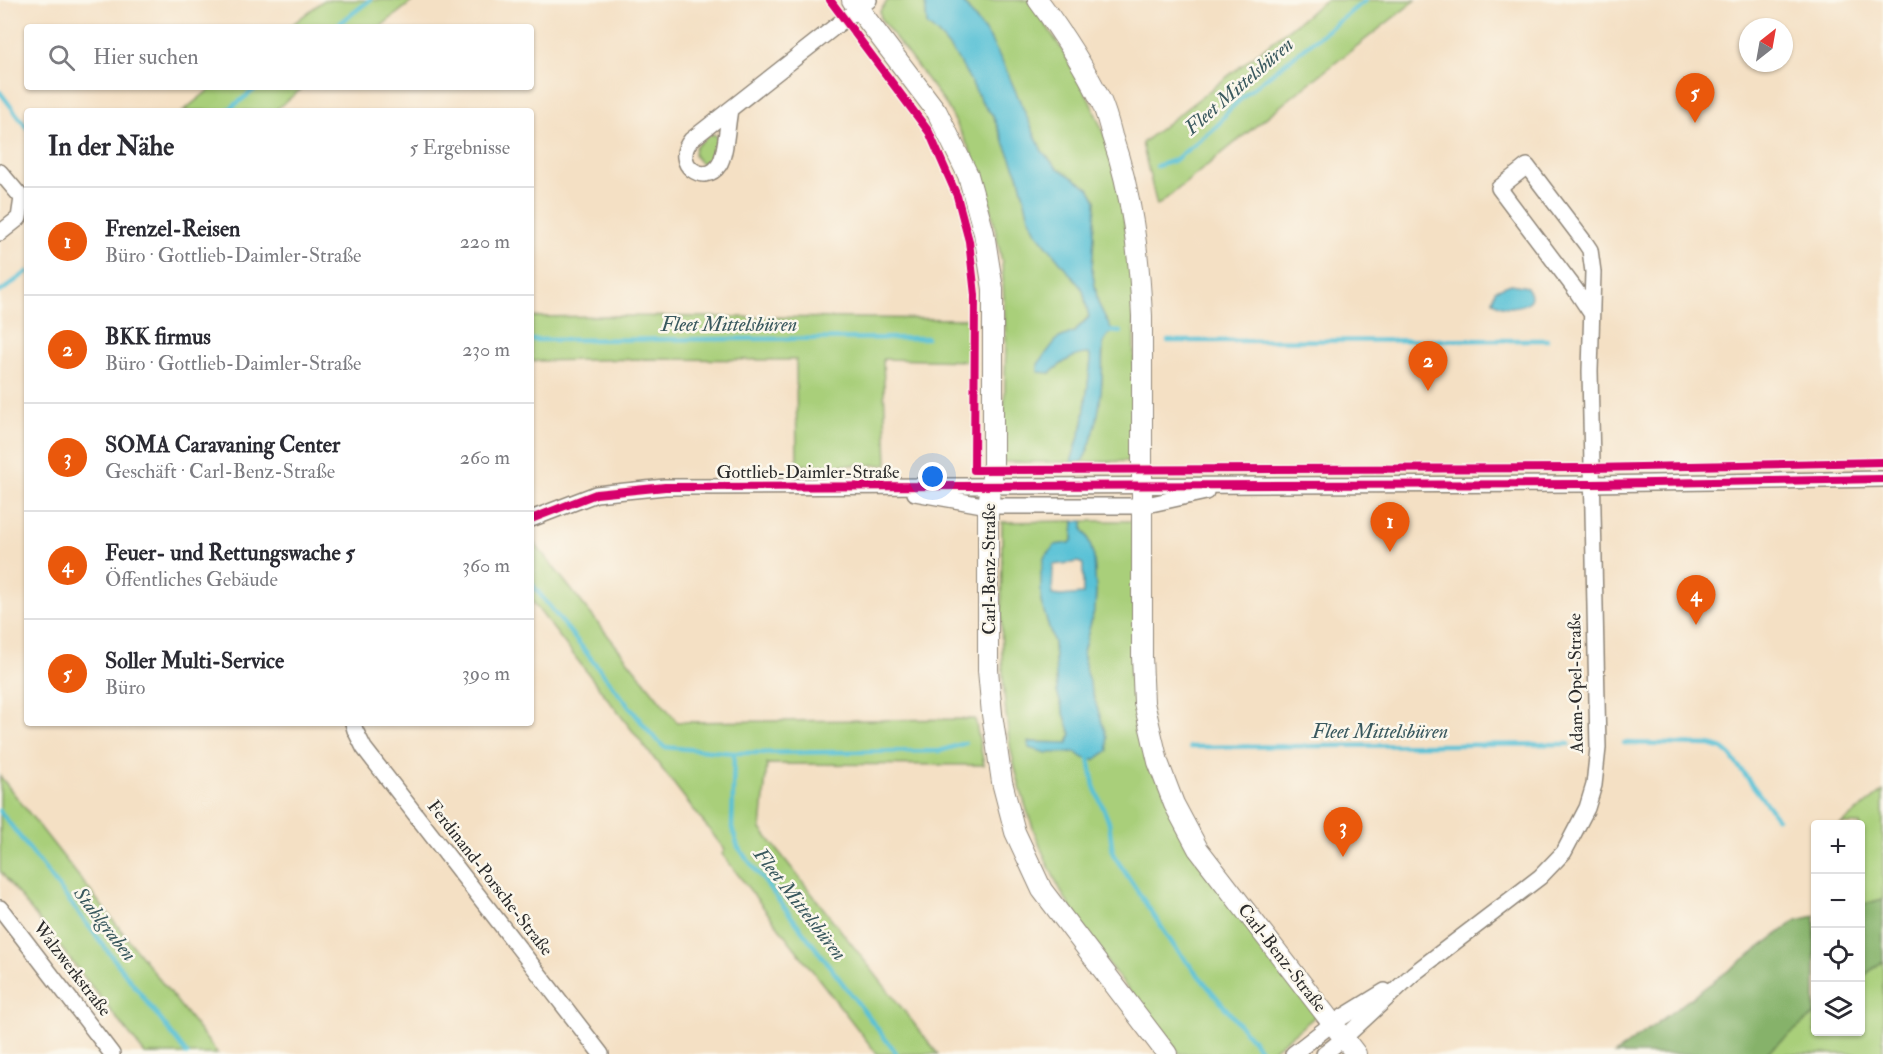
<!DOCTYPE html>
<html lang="de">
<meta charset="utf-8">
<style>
body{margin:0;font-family:"IM FELL Double Pica",serif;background:#f2f2f3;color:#2b2b33}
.controls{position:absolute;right:18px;bottom:18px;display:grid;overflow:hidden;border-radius:6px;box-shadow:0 2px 4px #0004}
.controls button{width:54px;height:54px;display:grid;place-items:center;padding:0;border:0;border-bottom:2px solid #e1e1e2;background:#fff;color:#2b2b33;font:30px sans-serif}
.compass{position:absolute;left:1739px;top:18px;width:54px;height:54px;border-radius:50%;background:#fff;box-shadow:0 2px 4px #0004;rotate:31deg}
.you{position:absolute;left:933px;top:477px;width:21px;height:21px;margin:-15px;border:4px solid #fff;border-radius:50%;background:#1a73e8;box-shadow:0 0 0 9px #1a73e833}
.badge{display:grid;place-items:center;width:39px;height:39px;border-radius:50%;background:#ea580c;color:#fff;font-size:20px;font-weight:700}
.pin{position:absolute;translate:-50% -50px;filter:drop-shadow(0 2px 3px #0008)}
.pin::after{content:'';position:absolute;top:32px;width:21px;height:18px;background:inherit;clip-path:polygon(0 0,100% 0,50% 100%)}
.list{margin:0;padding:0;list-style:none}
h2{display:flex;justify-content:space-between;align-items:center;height:78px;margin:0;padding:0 24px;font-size:26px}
h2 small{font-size:20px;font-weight:400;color:#7c7c81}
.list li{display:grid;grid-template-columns:39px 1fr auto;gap:18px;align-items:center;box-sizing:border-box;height:108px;padding:0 24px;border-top:2px solid #e1e1e2}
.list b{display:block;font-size:22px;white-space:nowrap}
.list p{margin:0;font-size:20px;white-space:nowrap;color:#7c7c81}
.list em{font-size:20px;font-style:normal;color:#7c7c81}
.icon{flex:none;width:33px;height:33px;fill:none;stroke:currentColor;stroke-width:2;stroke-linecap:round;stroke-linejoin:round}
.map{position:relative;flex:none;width:1883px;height:1054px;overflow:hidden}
.search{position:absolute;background:#fff;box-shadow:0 2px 4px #0004;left:24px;top:24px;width:510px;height:66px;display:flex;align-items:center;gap:15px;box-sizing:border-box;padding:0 21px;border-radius:6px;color:#7c7c81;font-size:22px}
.panel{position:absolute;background:#fff;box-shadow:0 2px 4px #0004;left:24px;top:108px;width:510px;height:618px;border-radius:6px}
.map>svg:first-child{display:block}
.green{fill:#a9cf7a;stroke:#6a7d52;stroke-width:1.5}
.forest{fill:#86b26a;stroke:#586e4a;stroke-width:1.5}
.water{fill:#59c1d6;stroke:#427680;stroke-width:1.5;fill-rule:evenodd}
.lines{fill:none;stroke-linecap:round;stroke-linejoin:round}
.stream{stroke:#59c1d6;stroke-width:4.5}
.minor-casing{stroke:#908678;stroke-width:18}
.tertiary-casing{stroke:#908678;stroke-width:22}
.minor{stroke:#fff;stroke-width:15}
.tertiary{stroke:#fff;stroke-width:20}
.cycleway-casing{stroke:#fbf7ec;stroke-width:11}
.cycleway{stroke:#d6006c;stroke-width:8}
.labels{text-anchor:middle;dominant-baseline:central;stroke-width:5;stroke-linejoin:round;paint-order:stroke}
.street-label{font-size:18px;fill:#2b2b2b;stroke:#fbf7ec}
.water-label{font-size:20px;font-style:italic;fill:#39585e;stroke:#fbf7ec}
</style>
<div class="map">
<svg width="1883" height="1054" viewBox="0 0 1883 1054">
<rect width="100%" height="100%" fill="#fbf7ec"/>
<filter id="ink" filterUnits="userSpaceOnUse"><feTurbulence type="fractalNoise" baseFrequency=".0167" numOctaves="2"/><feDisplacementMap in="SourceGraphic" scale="12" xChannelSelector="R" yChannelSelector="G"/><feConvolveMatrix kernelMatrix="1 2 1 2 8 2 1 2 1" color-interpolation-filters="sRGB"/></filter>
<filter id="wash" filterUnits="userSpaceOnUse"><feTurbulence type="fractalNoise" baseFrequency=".008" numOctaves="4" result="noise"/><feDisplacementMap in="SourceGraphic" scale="24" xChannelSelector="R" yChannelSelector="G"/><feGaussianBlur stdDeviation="1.35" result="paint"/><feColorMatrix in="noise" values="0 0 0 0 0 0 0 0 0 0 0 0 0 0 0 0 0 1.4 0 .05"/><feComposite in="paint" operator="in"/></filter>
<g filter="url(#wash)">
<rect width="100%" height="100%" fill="#f4e0c4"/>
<g class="green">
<polygon points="324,0 414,0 380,27 289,27"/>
<path d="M888 0H925L927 25C946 39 960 61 971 81 977 92 982 106 992 114L1019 177 1029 217 1083 290 1089 316 1074 332 1057 339 1050 373C1061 364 1074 353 1089 353L1091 360 1083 424 1071 462H1003L1006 342 1002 262 990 204 970 150 947 106 881 19 880 11Z"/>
<polygon points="961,0 1030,0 1061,48 1088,97 1111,150 1134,275 1134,461 1082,462 1087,452 1098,411 1102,382 1103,345 1107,336 1112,331 1098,303 1092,269 1096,200 1089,188 1056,167 1042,151 1003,63 989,37"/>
<polygon points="1326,0 1416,0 1294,95 1157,206 1142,143"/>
<polygon points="213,87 304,87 274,111 183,111"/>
<polygon points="711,134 715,135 718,139 715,156 708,163 701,163 694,155 695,147"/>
<polygon points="610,316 971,319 971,361 883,359 887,465 797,465 796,360 648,359 531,361 531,317"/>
<path d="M1074 521 1073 539 1070 543 1055 545 1041 602 1054 643 1057 692 1071 734 1068 743 1028 742 1065 752H1076L1084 758 1107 738 1086 673 1083 652 1095 607 1096 592 1094 558 1088 537 1083 530V521H1135L1155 772 1317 1013 1312 1019 1268 1054H1180C1142 1006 1096 954 1066 900 1040 854 1022 802 1011 750 1008 739 1008 726 1006 714 999 651 1002 586 1002 522Z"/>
<polygon points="531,539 677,722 975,719 984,765 767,764 761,829 938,1054 877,1054 722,854 725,850 531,600"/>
<polygon points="0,776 218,1054 145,1054 0,871"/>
<polygon points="1883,791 1883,899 1861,905 1860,824 1841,824"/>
<polygon points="1883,961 1883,1054 1765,1054 1815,1014 1816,1032 1860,1032 1861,978"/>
</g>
<g class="forest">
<polygon points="1883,899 1883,961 1861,978 1861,905"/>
<polygon points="1815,916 1815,1014 1765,1054 1615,1054 1797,920"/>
</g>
<g class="water">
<path d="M925 0H961L989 37 1003 63 1042 151 1056 167 1089 188 1096 201 1092 269 1098 303 1112 331C1108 335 1105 338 1104 342 1101 350 1103 366 1102 375 1101 405 1096 436 1082 462H1071L1083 424 1091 360 1089 354C1074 353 1061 364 1050 373L1038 372V364L1057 339 1074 332 1089 317 1083 290 1036 232 1029 217 1019 177 992 114C982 106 977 92 971 82 960 61 946 39 927 25Z"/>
<path d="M1511 284 1527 287 1531 295 1530 301C1520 308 1502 310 1493 301L1495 290Z"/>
<path d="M1074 521H1083V530L1088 537 1094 558 1096 592 1095 607 1083 652 1086 673 1107 738 1108 751 1094 760 1084 758 1075 752 1047 753 1029 748 1028 742 1068 743 1071 734 1057 692 1054 643 1041 602V573L1044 558 1055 545 1070 543 1073 539ZM1078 562 1083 564V594L1061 596 1052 595 1053 565Z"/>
</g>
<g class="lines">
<g class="stream">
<polyline points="335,27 370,0"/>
<polyline points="0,92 27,128"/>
<polyline points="227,111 258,87"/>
<polyline points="1157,166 1175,160 1217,126 1228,111 1248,92 1366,0"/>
<polyline points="0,292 27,272"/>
<polyline points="1106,331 1121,332"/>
<polyline points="531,340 927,338"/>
<polyline points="1168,341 1547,340"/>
<polyline points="531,583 651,734 664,747 734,753 940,751 965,743"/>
<polyline points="1624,743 1710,745 1723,749 1730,755 1777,818"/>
<polyline points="1190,747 1569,744"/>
<polyline points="734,753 732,828 738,847 897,1054"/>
<polyline points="1088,753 1094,786 1109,822 1113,854 1174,946 1263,1053"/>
<polyline points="0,811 187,1054"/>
</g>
</g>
</g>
<g filter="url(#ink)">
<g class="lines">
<defs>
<g id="minor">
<path d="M730 110C727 124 726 155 719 165 705 187 671 164 691 140L869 0"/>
<polyline points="0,172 22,198 19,218 0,233"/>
<polyline points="915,493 988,506 1142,506 1206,492"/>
<polyline points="531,519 596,494 665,487 1593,484 1883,479"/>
<polyline points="353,723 355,730 364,748 601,1054"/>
<polyline points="0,908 112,1054"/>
<polyline points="1293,1054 1333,1023 1385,991"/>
<polyline points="1324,1054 1344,1038 1413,974 1540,877 1564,852 1587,808 1594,785 1598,748 1590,371 1593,272 1590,250 1586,244 1527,166 1499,188 1575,289 1591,313"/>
</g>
<g id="tertiary">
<polyline points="852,0 937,112 968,175 984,233 993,289 993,470 988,506 988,670 992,714 1002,782 1015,832 1042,890 1167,1054"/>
<path d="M1038 0C1061 31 1084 66 1101 101 1106 112 1109 124 1112 136 1132 194 1139 254 1142 316V656L1144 703 1158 762 1174 804 1198 849 1356 1054"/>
</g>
</defs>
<use href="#minor" class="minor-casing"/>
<use href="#tertiary" class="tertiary-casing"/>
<use href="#minor" class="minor"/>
<use href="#tertiary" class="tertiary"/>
<defs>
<g id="cycleway">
<polyline points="830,0 929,132 957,196 969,241 975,295 974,470 1591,468 1883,462"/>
<polyline points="531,519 596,494 665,487 1593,484 1883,479"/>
</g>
</defs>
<use href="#cycleway" class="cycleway-casing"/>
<use href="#cycleway" class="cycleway"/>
</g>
</g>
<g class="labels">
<g class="street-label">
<text x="808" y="472">Gottlieb-Daimler-Straße</text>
<text transform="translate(989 569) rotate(-90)">Carl-Benz-Straße</text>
<text transform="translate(1576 683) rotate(-91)">Adam-Opel-Straße</text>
<text transform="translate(490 878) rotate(52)">Ferdinand-Porsche-Straße</text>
<text transform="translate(1282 958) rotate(52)">Carl-Benz-Straße</text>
<text transform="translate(72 969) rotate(52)">Walzwerkstraße</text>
</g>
<g class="water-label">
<text transform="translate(1239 86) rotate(-41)">Fleet Mittelsbüren</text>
<text x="729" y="324">Fleet Mittelsbüren</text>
<text x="1380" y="731">Fleet Mittelsbüren</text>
<text transform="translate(800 904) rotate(52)">Fleet Mittelsbüren</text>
<text transform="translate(105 924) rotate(52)">Stahlgraben</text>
</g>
</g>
</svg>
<div class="controls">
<button>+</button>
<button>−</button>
<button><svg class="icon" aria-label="locate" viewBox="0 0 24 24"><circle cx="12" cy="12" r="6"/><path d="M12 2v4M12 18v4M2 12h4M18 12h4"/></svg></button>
<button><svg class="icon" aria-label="layers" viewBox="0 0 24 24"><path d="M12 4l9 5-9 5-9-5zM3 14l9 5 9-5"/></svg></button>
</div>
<svg class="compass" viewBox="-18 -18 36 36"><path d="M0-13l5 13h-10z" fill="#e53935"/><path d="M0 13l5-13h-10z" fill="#7c7c81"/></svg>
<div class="you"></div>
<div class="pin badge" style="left:1390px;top:552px">1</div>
<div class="pin badge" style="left:1428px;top:391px">2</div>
<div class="pin badge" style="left:1343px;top:857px">3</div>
<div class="pin badge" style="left:1696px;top:625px">4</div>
<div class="pin badge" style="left:1695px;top:123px">5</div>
<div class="search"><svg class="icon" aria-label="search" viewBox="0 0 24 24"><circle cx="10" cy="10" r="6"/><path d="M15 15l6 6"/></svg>Hier suchen</div>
<section class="panel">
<h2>In der Nähe<small>5 Ergebnisse</small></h2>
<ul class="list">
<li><span class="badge">1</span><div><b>Frenzel-Reisen</b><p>Büro · Gottlieb-Daimler-Straße</p></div><em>220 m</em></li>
<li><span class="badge">2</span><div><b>BKK firmus</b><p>Büro · Gottlieb-Daimler-Straße</p></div><em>230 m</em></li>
<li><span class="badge">3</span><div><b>SOMA Caravaning Center</b><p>Geschäft · Carl-Benz-Straße</p></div><em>260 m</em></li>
<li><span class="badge">4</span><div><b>Feuer- und Rettungswache 5</b><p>Öffentliches Gebäude</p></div><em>360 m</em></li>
<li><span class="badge">5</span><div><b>Soller Multi-Service</b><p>Büro</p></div><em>390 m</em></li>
</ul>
</section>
</div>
